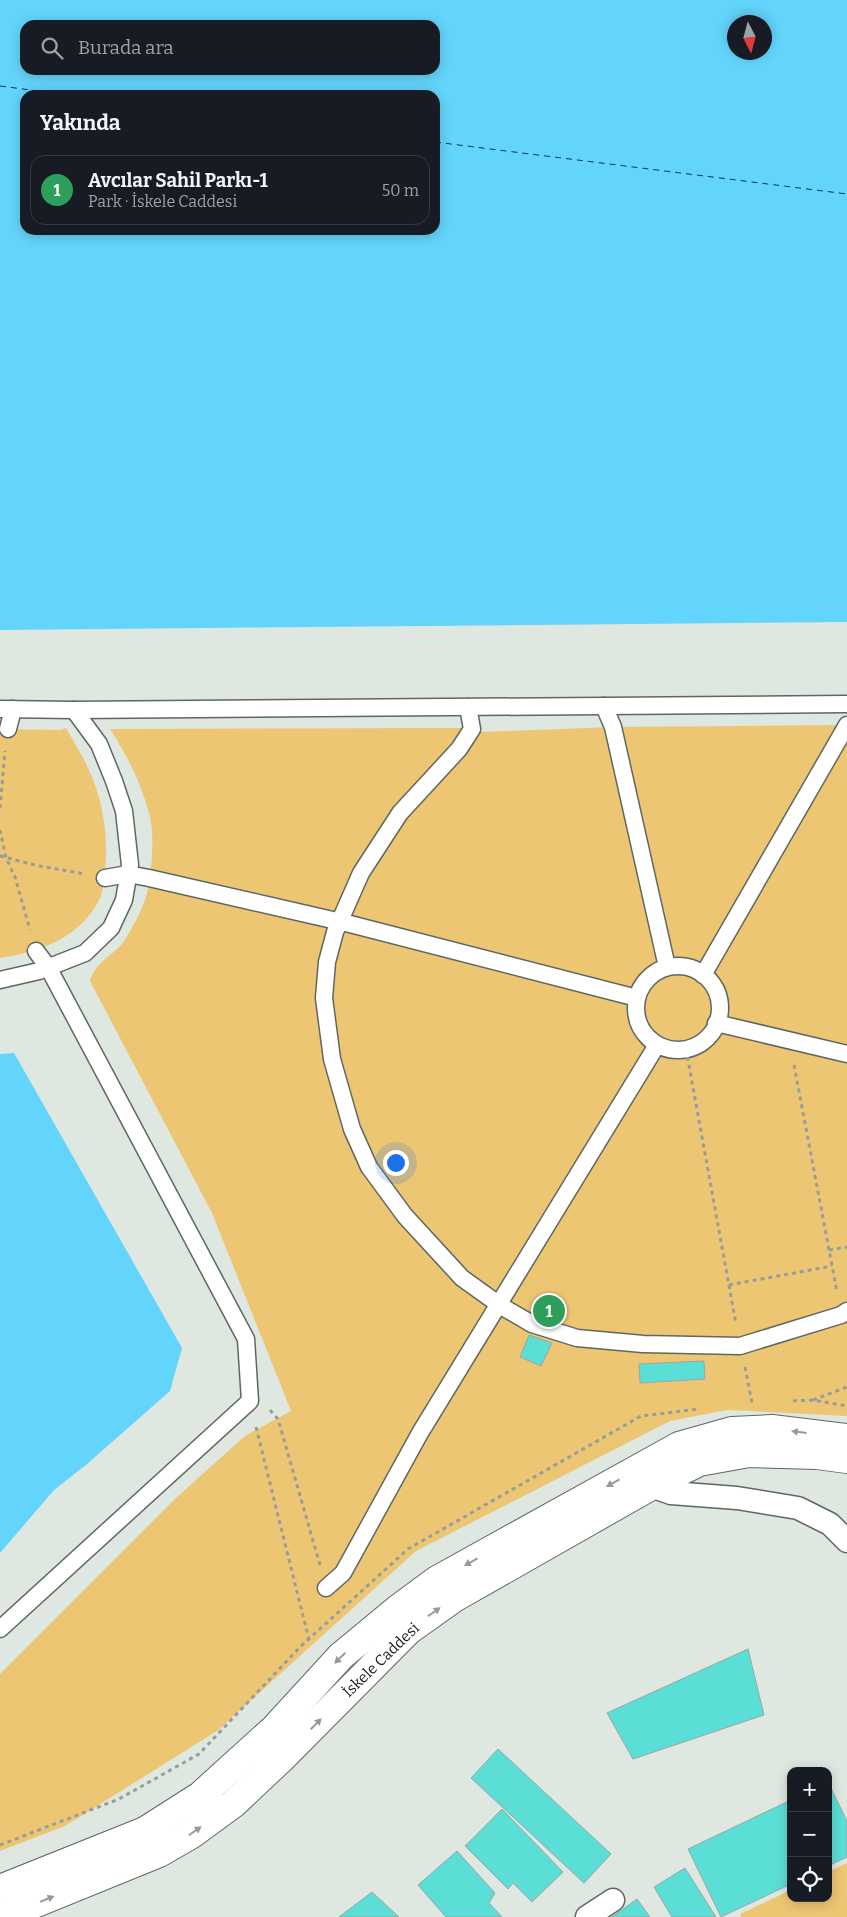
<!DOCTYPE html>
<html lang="tr">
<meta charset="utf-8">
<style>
body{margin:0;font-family:Bitter,serif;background:#20242c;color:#f1f3f6}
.controls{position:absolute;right:15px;bottom:15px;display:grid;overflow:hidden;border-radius:10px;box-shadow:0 2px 12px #0003}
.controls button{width:45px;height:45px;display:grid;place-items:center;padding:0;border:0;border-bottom:1px solid #363941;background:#171b24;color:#f1f3f6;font:25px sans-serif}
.compass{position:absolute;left:727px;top:15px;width:45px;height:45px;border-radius:50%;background:#171b24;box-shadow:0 2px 12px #0003;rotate:174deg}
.you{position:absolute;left:395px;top:1162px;width:18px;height:18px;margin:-12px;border:4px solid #fff;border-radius:50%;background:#1a73e8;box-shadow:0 0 0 8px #1a73e833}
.badge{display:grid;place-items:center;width:32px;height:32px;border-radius:50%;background:#c295c5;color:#fff;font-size:16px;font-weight:700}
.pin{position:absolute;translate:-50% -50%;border:2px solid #fff;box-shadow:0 1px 5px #0006}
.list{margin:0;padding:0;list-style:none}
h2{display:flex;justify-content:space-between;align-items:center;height:65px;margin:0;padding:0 20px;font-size:21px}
h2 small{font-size:16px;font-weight:400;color:#9ea1a6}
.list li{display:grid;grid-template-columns:32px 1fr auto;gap:15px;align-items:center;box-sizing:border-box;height:70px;margin:0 10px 10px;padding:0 10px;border:1px solid #363941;border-radius:15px}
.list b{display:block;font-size:19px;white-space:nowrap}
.list p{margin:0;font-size:16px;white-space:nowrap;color:#9ea1a6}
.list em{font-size:16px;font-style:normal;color:#9ea1a6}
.icon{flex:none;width:28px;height:28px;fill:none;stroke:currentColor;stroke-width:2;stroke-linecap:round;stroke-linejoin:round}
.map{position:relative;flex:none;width:847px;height:1917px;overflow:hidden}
.search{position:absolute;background:#171b24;box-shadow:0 2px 12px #0003;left:20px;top:20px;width:420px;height:55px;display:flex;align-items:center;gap:12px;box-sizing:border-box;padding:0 18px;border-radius:15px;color:#9ea1a6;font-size:19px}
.panel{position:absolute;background:#171b24;box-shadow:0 2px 12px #0003;left:20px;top:90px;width:420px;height:145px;border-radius:15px}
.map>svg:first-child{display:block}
.green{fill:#edc673}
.water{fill:#63d4fb;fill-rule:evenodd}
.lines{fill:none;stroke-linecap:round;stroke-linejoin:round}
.ferry{stroke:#043a4a;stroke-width:1;stroke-dasharray:6 5;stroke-linecap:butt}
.building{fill:#5bded5;stroke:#9ba6a5}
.pedestrian-casing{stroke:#5f6761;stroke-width:19}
.minor-casing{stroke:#5f6761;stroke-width:25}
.primary-casing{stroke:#5f6761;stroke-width:30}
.path{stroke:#979e99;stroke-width:3;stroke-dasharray:4 4;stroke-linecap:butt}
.pedestrian{stroke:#fff;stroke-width:16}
.minor{stroke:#fff;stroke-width:22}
.primary{stroke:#fff;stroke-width:28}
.oneway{fill:#979898}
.labels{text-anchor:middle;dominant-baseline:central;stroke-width:4;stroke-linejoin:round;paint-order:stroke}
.street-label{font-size:15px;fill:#181b19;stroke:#fff}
</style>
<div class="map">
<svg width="847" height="1917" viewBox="0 0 847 1917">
<rect width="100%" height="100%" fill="#dee7e0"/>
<g class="green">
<path d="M847 725V1416L727 1410 670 1421 416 1551 217 1731 65 1826 0 1851V1674L177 1497 245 1436 291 1411 212 1213 90 981C98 957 116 956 126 938 134 925 143 908 147 893 152 873 155 832 149 813 141 783 127 755 110 729L467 728 479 732 613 727Z"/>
<path d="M66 728C73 741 82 754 88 768 101 796 107 826 106 857 105 870 105 885 100 898 82 937 40 952 0 958V729L60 730Z"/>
<polygon points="847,1863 847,1917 741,1917 740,1914 791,1890 791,1898 828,1898 828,1872"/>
</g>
<g class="water">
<path d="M0 0H847V622L0 630ZM734 22H764V52H734ZM25 25H435V70H25ZM25 95H435V230H25Z"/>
<polygon points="14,1053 182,1348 170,1391 87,1464 54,1490 0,1553 0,1054"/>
</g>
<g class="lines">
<g class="ferry">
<polyline points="0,86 69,95"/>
<polyline points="435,142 847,194"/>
</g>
</g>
<g class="building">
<polygon points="529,1335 552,1343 541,1366 520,1357"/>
<polygon points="704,1361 705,1379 640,1383 639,1364"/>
<polygon points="748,1649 764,1715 633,1759 607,1713"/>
<polygon points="498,1749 611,1854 584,1883 471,1778"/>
<polygon points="828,1782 847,1821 847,1857 828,1866"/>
<polygon points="791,1800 791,1884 721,1917 688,1849"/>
<polygon points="502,1809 563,1872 532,1902 513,1883 508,1889 465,1846"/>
<polygon points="457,1851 495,1893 489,1903 502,1917 446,1917 418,1885"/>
<polygon points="685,1868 716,1917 672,1917 654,1887"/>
<polygon points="372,1892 399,1917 339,1917"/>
<polygon points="637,1899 650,1917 612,1917"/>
</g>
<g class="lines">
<defs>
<g id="pedestrian">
<polyline points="604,706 613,727 667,967"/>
<polyline points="468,707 472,729 459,749 400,813 361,873 335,932 327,962 324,998 332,1059 352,1129 369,1167 405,1216 462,1278 501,1306 532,1324 577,1338 643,1344 740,1346 841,1315 847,1311"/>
<polyline points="0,709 74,710 847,704"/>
<polyline points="8,729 13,709"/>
<polyline points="105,878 128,874 149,878 350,924 637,998"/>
<circle cx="678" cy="1008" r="42"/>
<polyline points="703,975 847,725"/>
<polyline points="0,980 39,971 85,953 111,928 124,900 130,865 124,811 114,781 99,744 74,710"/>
<polyline points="716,1023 847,1054"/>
<polyline points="326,1588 343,1573 420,1433 657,1045"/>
<polyline points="0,1629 250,1401 246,1339 48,967 36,951"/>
</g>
<g id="minor">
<polyline points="651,1486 671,1493 737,1498 798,1508 830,1524 847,1541"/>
<polyline points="587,1917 613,1900"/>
</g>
<g id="primary">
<polyline points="0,1889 145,1831 200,1796 275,1728 341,1656 399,1608 437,1580 679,1446 732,1431 772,1429 847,1438"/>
<polyline points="2,1917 159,1853 192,1834 233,1804 284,1756 409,1630 454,1598 651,1486 699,1462 749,1453 817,1455 847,1459"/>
</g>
</defs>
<use href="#pedestrian" class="pedestrian-casing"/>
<use href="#minor" class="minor-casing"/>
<use href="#primary" class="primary-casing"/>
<g class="path">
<polyline points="0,808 5,751"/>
<polyline points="0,830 6,858 15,877 30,930"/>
<polyline points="0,856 39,866 85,874"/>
<polyline points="686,1049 736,1324"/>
<polyline points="794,1065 837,1292"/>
<polyline points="829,1250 847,1247"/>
<polyline points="729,1285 832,1266"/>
<polyline points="745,1367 752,1403"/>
<polyline points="813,1400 847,1387"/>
<polyline points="793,1401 813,1400 847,1406"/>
<polyline points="270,1410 278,1419 320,1565"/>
<polyline points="256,1427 309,1640"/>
<polyline points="0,1845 119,1799 199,1754 301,1646 408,1549 641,1416 699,1409"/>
</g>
<use href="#pedestrian" class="pedestrian"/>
<use href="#minor" class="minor"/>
<use href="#primary" class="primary"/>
</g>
<defs><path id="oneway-solid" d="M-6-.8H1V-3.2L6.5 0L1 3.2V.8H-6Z" transform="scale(1.25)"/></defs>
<g class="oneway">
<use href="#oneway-solid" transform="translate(799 1432) rotate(-173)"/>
<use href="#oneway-solid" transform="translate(613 1483) rotate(151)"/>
<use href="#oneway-solid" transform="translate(471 1562) rotate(151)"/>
<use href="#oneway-solid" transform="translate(434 1612) rotate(-35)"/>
<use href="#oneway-solid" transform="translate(340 1658) rotate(136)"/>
<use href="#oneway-solid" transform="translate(316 1724) rotate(-45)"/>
<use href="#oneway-solid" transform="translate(195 1831) rotate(-35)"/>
<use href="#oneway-solid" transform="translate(47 1899) rotate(-22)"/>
</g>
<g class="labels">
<g class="street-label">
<text transform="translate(381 1660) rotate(-44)">İskele Caddesi</text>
</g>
</g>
</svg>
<div class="controls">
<button>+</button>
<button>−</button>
<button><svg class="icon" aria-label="locate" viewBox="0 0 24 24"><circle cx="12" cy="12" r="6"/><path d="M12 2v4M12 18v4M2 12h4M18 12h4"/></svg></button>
</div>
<svg class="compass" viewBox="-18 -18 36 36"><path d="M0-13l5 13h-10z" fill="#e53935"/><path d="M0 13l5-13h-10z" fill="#9ea1a6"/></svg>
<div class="you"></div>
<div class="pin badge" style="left:549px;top:1311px;background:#2e9e5b">1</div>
<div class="search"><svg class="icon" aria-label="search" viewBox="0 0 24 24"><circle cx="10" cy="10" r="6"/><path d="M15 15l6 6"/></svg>Burada ara</div>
<section class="panel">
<h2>Yakında<small></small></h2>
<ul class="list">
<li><span class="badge" style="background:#2e9e5b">1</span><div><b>Avcılar Sahil Parkı-1</b><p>Park · İskele Caddesi</p></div><em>50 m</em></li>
</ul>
</section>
</div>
